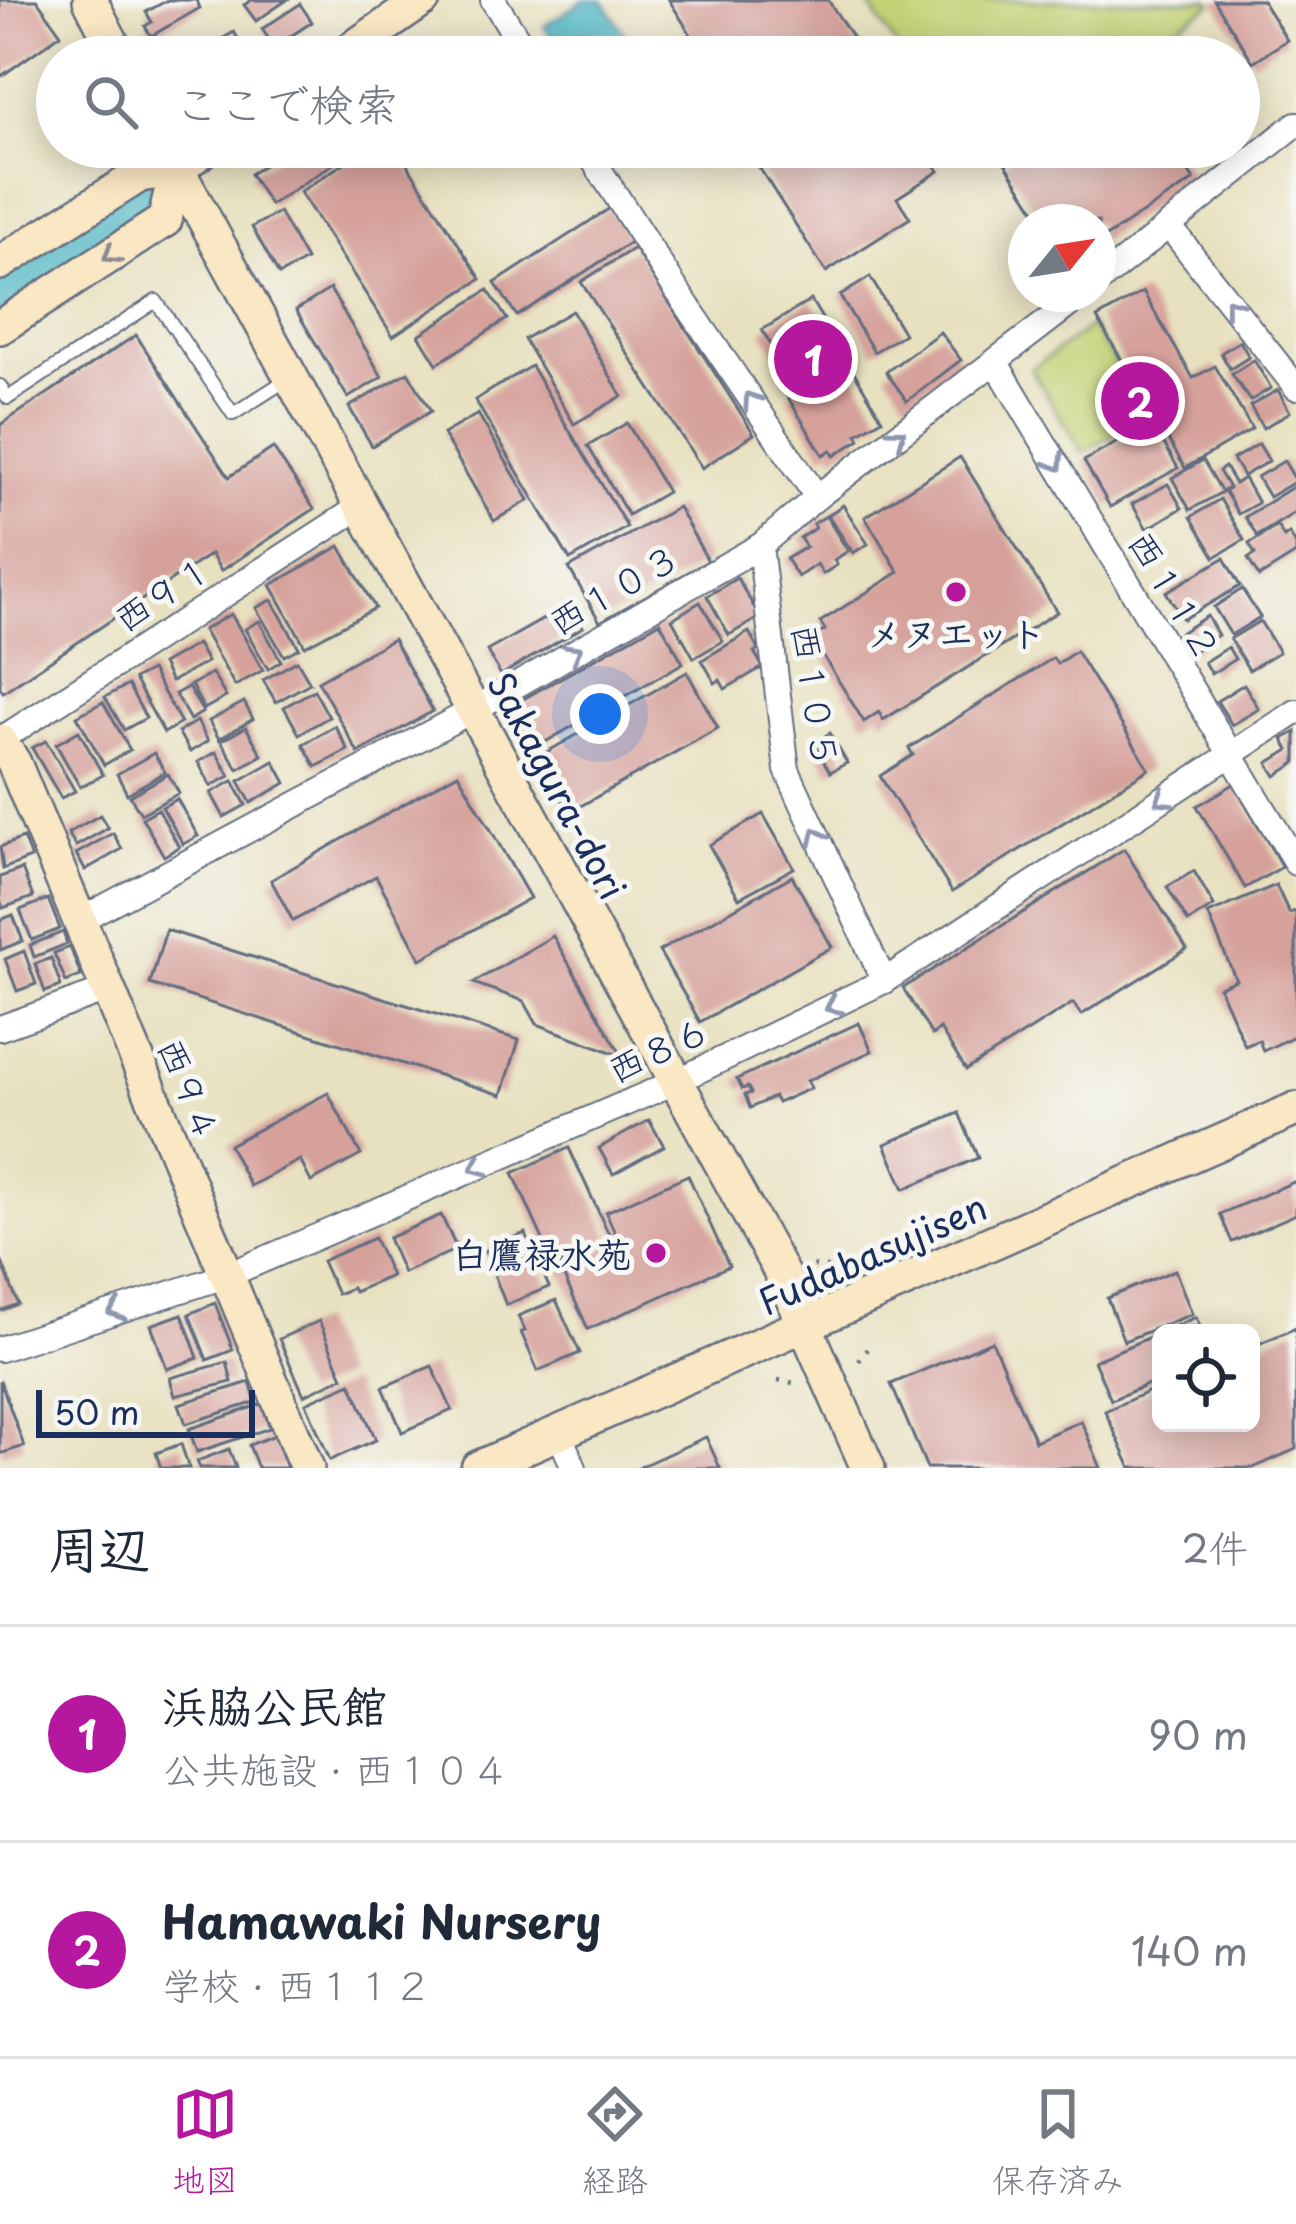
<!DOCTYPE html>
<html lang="ja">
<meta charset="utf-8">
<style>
body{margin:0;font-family:"Playpen Sans","Klee One",sans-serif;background:#f2f2f3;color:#1f2937}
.controls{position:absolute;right:36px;bottom:36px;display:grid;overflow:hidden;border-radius:18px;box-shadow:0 6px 30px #0003}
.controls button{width:108px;height:108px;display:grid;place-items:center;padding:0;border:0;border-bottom:3px solid #e0e1e3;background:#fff;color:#1f2937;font:60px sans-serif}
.compass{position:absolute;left:1008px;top:204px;width:108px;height:108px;border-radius:50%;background:#fff;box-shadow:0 6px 30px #0003;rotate:60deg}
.scale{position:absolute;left:36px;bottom:30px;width:219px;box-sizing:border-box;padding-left:12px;border:6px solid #1b2f5e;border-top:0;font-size:33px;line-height:42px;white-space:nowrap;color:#1b2f5e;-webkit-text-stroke:9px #f6f6f2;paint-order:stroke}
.you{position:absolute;left:600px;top:714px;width:42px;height:42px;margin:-30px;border:9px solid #fff;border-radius:50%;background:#1a73e8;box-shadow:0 0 0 18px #1a73e833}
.badge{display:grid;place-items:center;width:78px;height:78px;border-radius:50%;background:#b5179e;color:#fff;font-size:39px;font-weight:700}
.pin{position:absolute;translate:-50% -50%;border:6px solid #fff;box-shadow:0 3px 12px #0006}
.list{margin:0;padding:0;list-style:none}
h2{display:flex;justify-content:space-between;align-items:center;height:156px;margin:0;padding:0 48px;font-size:51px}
h2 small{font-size:39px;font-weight:400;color:#747a83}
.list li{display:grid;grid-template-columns:78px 1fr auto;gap:36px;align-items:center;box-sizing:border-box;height:216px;padding:0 48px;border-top:3px solid #e0e1e3}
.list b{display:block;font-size:45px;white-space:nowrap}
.list p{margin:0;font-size:39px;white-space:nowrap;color:#747a83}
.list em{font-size:39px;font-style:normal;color:#747a83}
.icon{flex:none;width:66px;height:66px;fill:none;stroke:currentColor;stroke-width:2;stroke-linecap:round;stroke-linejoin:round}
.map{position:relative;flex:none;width:1296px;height:1468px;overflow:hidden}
.search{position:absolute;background:#fff;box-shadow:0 6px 30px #0003;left:36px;right:36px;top:36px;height:132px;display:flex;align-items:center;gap:30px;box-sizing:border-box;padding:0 42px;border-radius:66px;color:#747a83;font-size:45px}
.sheet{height:588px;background:#fff}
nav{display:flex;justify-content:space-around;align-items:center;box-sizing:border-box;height:168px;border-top:3px solid #e0e1e3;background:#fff;font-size:33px;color:#747a83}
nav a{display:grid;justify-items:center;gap:6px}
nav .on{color:#b5179e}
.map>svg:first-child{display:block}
.green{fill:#c2d274;stroke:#6e8069;stroke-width:3}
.water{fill:#48b5c3;stroke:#327290;stroke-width:3}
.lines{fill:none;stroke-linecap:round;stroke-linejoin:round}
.river{stroke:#48b5c3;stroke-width:51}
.building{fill:#d6a19b}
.lane-casing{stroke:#636d80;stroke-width:16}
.street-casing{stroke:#636d80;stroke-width:28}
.secondary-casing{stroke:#636d80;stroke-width:38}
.path{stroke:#636d80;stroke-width:4.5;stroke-dasharray:3 9;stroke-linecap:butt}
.lane{stroke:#fff;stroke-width:12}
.street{stroke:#fff;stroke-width:24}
.secondary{stroke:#fae7c3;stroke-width:33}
.oneway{stroke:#8a8b90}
.oneway2{stroke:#8d97ae}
.poi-dot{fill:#b5179e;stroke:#f6f6f2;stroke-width:4.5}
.labels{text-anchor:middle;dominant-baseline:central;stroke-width:10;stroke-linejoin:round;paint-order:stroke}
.street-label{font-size:36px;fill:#1b2f5e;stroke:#f6f6f2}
.poi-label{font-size:36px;font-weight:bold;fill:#1b2f5e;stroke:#f6f6f2}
</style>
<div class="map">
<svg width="1296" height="1468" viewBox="0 0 1296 1468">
<rect width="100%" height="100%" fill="#f6f6f2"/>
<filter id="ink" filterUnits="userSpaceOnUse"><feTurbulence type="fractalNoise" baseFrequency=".00833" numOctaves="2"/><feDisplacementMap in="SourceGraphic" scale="24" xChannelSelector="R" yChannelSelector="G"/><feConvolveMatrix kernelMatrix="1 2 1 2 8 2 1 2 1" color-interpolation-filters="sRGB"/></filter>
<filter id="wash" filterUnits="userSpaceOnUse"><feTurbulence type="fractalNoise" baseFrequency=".004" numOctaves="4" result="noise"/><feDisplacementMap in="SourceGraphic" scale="48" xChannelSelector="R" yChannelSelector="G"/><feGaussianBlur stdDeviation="2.7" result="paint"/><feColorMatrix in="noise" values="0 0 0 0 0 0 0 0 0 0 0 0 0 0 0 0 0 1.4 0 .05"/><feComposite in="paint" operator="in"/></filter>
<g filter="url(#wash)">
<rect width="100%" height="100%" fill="#e8e1c0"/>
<g class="green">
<polygon points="866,0 1209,0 1212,4 1129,57 903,57"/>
<polygon points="1091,326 1148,416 1083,453 1031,369"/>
</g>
<polygon class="water" points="584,0 603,0 639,57 564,57 544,26"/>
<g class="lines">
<polyline class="river" points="0,294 140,202"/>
</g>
<g id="blocks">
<g class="building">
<polygon points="0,0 37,0 61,34 0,77"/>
<polygon points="168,0 196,0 200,8 151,36 145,26 152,22 146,12"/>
<polygon points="252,0 287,0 256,21 244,5"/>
<polygon points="669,0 828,0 865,57 695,57 686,43 693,38"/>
<polygon points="1214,0 1262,0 1287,40 1253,62"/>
<polygon points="300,4 312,22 274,47 262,29"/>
<polygon points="234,32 249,57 193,57 208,47"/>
<polygon points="292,147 396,147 481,279 393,336 300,192 344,163 341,159 270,205 250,174"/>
<polygon points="746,147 923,147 939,171 897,198 910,218 826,272"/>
<polygon points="1030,147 1173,147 1194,180 1098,242 1098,222 1043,222 1005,163"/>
<polygon points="610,208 631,242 517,316 495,283"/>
<polygon points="279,212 306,260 279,275 252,227"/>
<polygon points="634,248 754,434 702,468 581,282"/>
<polygon points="870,277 904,334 874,352 840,296"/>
<polygon points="330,289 382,377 348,398 296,310"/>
<polygon points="488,290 507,319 437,364 419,335"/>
<polygon points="1143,292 1193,378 1215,366 1252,429 1185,468 1097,318"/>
<polygon points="811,300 882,419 857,434 860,439 834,456 831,450 823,455 787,396 798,389 762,330"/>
<polygon points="572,311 622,396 574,424 524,339"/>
<polygon points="940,332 961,360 907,401 886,372"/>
<polygon points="136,335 229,477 273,448 314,509 221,571 211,554 3,692 0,687 0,425"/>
<polygon points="1240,341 1249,357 1230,369 1221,353"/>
<polygon points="1254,360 1271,388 1250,401 1232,374"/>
<polygon points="531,366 627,527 570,560 475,400"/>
<polygon points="408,372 431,411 372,446 349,407"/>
<polygon points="1278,390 1290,412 1263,428 1250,406"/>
<polygon points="478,414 529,500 494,521 443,434"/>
<polygon points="627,423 667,492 628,515 588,446"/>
<polygon points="1152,423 1178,468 1110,507 1084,461"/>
<polygon points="1259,444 1269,461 1243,476 1233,459"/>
<polygon points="960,457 1057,612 883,720 879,712 864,722 812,638 825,630 820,622 899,572 865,517"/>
<polygon points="1203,460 1222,492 1190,510 1172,478"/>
<polygon points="1284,461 1296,481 1269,497 1257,477"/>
<polygon points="1225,467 1235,484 1244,478 1258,503 1238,514 1224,490 1229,488 1219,471"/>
<polygon points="1168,484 1182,508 1147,529 1132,504"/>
<polygon points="1296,485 1296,512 1257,536 1245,517"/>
<polygon points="1220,499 1244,540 1215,557 1191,517"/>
<polygon points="843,505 868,544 853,553 828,515"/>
<polygon points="678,507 708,561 600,622 569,568"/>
<polygon points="826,516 848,551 834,560 837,565 823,574 817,564 798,577 786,559 806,547 800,538 815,528 813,524"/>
<polygon points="1277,526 1284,537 1289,533 1296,545 1296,554 1259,577 1248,559 1255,554 1249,544"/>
<polygon points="340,546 375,608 305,646 271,585"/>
<polygon points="1224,558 1240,586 1183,619 1166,592"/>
<polygon points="737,578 760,617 729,635 707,596"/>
<polygon points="1242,589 1260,617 1231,635 1214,607"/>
<polygon points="272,600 299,648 284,656 256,608"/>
<polygon points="700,602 723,641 694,658 672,619"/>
<polygon points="570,604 583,627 501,675 487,651"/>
<polygon points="231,614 263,670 235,686 203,630"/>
<polygon points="1207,616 1218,635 1192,652 1180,633"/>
<polygon points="259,621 281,661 268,669 245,629"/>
<polygon points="1260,621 1279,652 1249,670 1230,639"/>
<polygon points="660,622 683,663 533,749 509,707"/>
<polygon points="749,632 759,650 754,652 763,667 725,689 720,680 715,683 702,660"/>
<polygon points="393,639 433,711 358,753 318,681"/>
<polygon points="197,644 207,662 171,682 162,664"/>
<polygon points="1228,647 1235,659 1211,674 1204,662"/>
<polygon points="1076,651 1149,769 952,892 880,776 913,755 909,748 1053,658 1057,664"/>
<polygon points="297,661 310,683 276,702 263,680"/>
<polygon points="151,670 181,723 164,733 134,679"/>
<polygon points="687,672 718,728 570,812 538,757"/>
<polygon points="212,673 226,697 204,709 191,685"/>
<polygon points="1244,684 1259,709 1232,725 1217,701"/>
<polygon points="128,685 146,718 124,730 105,697"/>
<polygon points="188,687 203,712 190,720 175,694"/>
<polygon points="314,690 329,717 299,734 284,707"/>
<polygon points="103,702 130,750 104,765 77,716"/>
<polygon points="244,702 253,719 219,739 209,721"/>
<polygon points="197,721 208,741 190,752 178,732"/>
<polygon points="335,726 348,750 316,767 303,744"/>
<polygon points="246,727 262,755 238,769 221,741"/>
<polygon points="79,731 103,775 80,787 56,744"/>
<polygon points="1296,732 1296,763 1276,776 1268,763 1289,750 1283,739"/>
<polygon points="830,733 847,763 830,772 813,743"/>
<polygon points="46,741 75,791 61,798 32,748"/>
<polygon points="216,752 230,776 211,786 198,762"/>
<polygon points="154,753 165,772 127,794 117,774"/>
<polygon points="274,761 286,783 251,803 239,781"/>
<polygon points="458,773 530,898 421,959 376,876 293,921 271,880"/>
<polygon points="168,774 179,793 141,814 130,796"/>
<polygon points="233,781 246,805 224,817 211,793"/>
<polygon points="1234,784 1282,867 1245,888 1197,806"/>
<polygon points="177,799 198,836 183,844 162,807"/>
<polygon points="158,809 179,847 164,856 142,818"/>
<polygon points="763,814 794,868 739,898 709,845"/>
<polygon points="100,815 108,828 76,846 68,833"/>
<polygon points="113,833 122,849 85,870 76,854"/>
<polygon points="23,838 31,858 3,869 0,847"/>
<polygon points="1124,849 1187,949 1081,1015 1073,1003 966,1070 940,1029 932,1035 903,988"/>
<polygon points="22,869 33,897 3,908 0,899 0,877"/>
<polygon points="1194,871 1214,906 1188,922 1167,887"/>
<polygon points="792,876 832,947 700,1022 659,951"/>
<polygon points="1276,885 1289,913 1296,911 1296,1035 1263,1051 1259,1040 1245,1046 1219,987 1236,980 1208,914"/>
<polygon points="48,899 60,929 32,940 20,910"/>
<polygon points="13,915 23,941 0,950 0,920"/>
<polygon points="166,930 519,1040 502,1095 150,984"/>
<polygon points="63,932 67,944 34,957 30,945"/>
<polygon points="553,936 622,1056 537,1024 524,1001 473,983"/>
<polygon points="70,947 81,976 66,982 54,953"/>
<polygon points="24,951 36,984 17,991 5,959"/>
<polygon points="51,958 61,986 45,992 35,964"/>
<polygon points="859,1023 872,1051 807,1081 811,1088 777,1103 774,1097 750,1108 745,1095 751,1093 748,1087 742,1089 737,1079"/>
<polygon points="328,1093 361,1155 311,1182 300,1160 250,1186 229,1145"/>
<polygon points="959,1113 978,1158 904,1189 885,1144"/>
<polygon points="649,1120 664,1146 613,1174 599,1148"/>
<polygon points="569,1148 611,1239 554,1264 513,1173"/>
<polygon points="688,1175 729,1266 588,1329 559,1266 618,1240 606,1212"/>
<polygon points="1296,1181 1296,1214 1232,1242 1220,1214"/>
<polygon points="441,1215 457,1249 403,1273 388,1238"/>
<polygon points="525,1233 549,1287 506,1305 485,1251"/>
<polygon points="374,1238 391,1276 354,1292 352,1288 337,1294 322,1261"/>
<polygon points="0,1257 18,1304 0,1311"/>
<polygon points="1175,1270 1192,1314 1124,1341 1107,1298"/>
<polygon points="556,1300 580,1353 538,1371 521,1332 525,1331 518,1316"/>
<polygon points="215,1303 233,1350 207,1360 189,1314"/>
<polygon points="182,1314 198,1358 167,1369 151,1325"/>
<polygon points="1196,1317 1203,1333 1161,1333 1161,1379 1111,1400 1094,1361"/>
<polygon points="319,1321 343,1377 304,1395 279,1339"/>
<polygon points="1296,1328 1296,1449 1253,1468 1131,1468 1105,1411 1161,1386 1161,1423 1251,1423 1251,1347"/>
<polygon points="992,1341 1035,1441 1081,1421 1101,1468 927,1468 891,1384"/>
<polygon points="227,1362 232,1382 175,1396 170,1378"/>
<polygon points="432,1366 452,1410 402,1432 383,1387"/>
<polygon points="0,1380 24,1446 0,1454"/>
<polygon points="250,1382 256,1402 186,1424 179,1404"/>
<polygon points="351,1383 376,1440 330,1460 306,1403"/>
<polygon points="262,1404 270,1428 197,1452 189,1429"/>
<polygon points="275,1435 287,1468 258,1468 249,1445"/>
<polygon points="706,1437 720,1468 637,1468"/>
<polygon points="181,1444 189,1468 161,1468 156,1453"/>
<polygon points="229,1449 236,1468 200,1468 197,1461"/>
</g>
</g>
</g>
<g filter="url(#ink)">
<use href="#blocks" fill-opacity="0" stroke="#636d80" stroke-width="3"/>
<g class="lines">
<defs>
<polyline id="lane" points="0,386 8,398 156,301 233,414 291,377"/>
<g id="street">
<polyline points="493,0 529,57"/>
<polyline points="585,147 672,283 817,497"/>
<polyline points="1169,226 1296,387"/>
<polyline points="1098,282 1296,124"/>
<polyline points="996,363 1296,863"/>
<polyline points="760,546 787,770 884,981"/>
<polyline points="0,740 363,505"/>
<polyline points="78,921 473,710 760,546 817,497 1083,294"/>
<polyline points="0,1028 107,990"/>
<polyline points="0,1349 228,1275 675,1082 884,981 1296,712"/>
<polyline points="559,1433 574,1468"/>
</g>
<g id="secondary">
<polyline points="90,0 119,57"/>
<polyline points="340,57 423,0"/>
<polyline points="165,147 783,1276 868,1468"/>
<polyline points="0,263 140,175 176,169 208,147"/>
<polyline points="0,327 165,220 176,169"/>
<polyline points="0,741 14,763 307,1468"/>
<polyline points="478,1468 1296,1109"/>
</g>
</defs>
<use href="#lane" class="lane-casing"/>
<use href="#street" class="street-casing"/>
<use href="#secondary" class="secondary-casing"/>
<g class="path">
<polyline points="813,1266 835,1268"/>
<polyline points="859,1361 871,1345"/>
<polyline points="778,1380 794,1383"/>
</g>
<use href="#lane" class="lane"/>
<use href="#street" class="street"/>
<use href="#secondary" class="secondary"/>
</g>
<defs><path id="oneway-chevron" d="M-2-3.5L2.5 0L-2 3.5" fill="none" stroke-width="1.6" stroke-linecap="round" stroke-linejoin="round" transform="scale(3)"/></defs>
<use class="oneway" href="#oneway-chevron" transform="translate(111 255) rotate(147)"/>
<g class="oneway2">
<use href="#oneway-chevron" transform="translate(1232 306) rotate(-128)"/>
<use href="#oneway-chevron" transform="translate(751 400) rotate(-124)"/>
<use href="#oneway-chevron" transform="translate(898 436) rotate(-37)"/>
<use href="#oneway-chevron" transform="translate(1056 463) rotate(59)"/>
<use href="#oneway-chevron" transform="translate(574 652) rotate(-30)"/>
<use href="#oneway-chevron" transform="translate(1163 799) rotate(147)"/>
<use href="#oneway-chevron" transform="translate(817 836) rotate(-115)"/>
<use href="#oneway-chevron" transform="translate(833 1006) rotate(154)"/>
<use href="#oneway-chevron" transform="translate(478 1167) rotate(157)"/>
<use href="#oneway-chevron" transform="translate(116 1311) rotate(162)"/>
</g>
</g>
<g class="poi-dot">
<circle cx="956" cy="592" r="12"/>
<circle cx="656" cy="1253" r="12"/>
</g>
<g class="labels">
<g class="street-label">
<text transform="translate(613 588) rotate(-30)">西１０３</text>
<text transform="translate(162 592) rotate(-33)">西９１</text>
<text transform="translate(1176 595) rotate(59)">西１１２</text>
<text transform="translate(817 695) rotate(81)">西１０５</text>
<text transform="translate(558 785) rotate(62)">Sakagura-dori</text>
<text transform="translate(658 1048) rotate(-25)">西８６</text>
<text transform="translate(191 1089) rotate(67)">西９４</text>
<text transform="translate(872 1253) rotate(-24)">Fudabasujisen</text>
</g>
<g class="poi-label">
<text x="956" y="632">メヌエット</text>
<text x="632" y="1253" text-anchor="end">白鷹禄水苑</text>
</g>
</g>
</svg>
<div class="controls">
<button><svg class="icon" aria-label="locate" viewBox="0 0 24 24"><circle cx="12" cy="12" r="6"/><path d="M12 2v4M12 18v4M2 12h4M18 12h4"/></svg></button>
</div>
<svg class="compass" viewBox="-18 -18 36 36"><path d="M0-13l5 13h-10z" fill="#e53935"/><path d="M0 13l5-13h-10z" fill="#747a83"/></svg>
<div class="scale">50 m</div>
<div class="you"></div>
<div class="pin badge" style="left:813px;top:359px">1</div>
<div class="pin badge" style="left:1140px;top:401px">2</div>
<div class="search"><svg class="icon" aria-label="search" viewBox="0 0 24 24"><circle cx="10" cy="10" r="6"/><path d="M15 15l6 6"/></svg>ここで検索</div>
</div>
<section class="sheet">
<h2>周辺<small>2件</small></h2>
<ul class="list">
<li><span class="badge">1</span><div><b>浜脇公民館</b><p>公共施設 · 西１０４</p></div><em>90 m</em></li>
<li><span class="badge">2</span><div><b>Hamawaki Nursery</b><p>学校 · 西１１２</p></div><em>140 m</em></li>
</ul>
</section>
<nav>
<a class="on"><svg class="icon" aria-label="map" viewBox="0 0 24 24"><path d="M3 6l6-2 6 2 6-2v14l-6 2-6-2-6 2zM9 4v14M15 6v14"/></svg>地図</a>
<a><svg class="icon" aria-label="directions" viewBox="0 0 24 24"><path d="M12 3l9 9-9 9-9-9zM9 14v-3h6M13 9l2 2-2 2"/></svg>経路</a>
<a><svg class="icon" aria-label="saved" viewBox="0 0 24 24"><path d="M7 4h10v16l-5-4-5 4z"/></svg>保存済み</a>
</nav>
